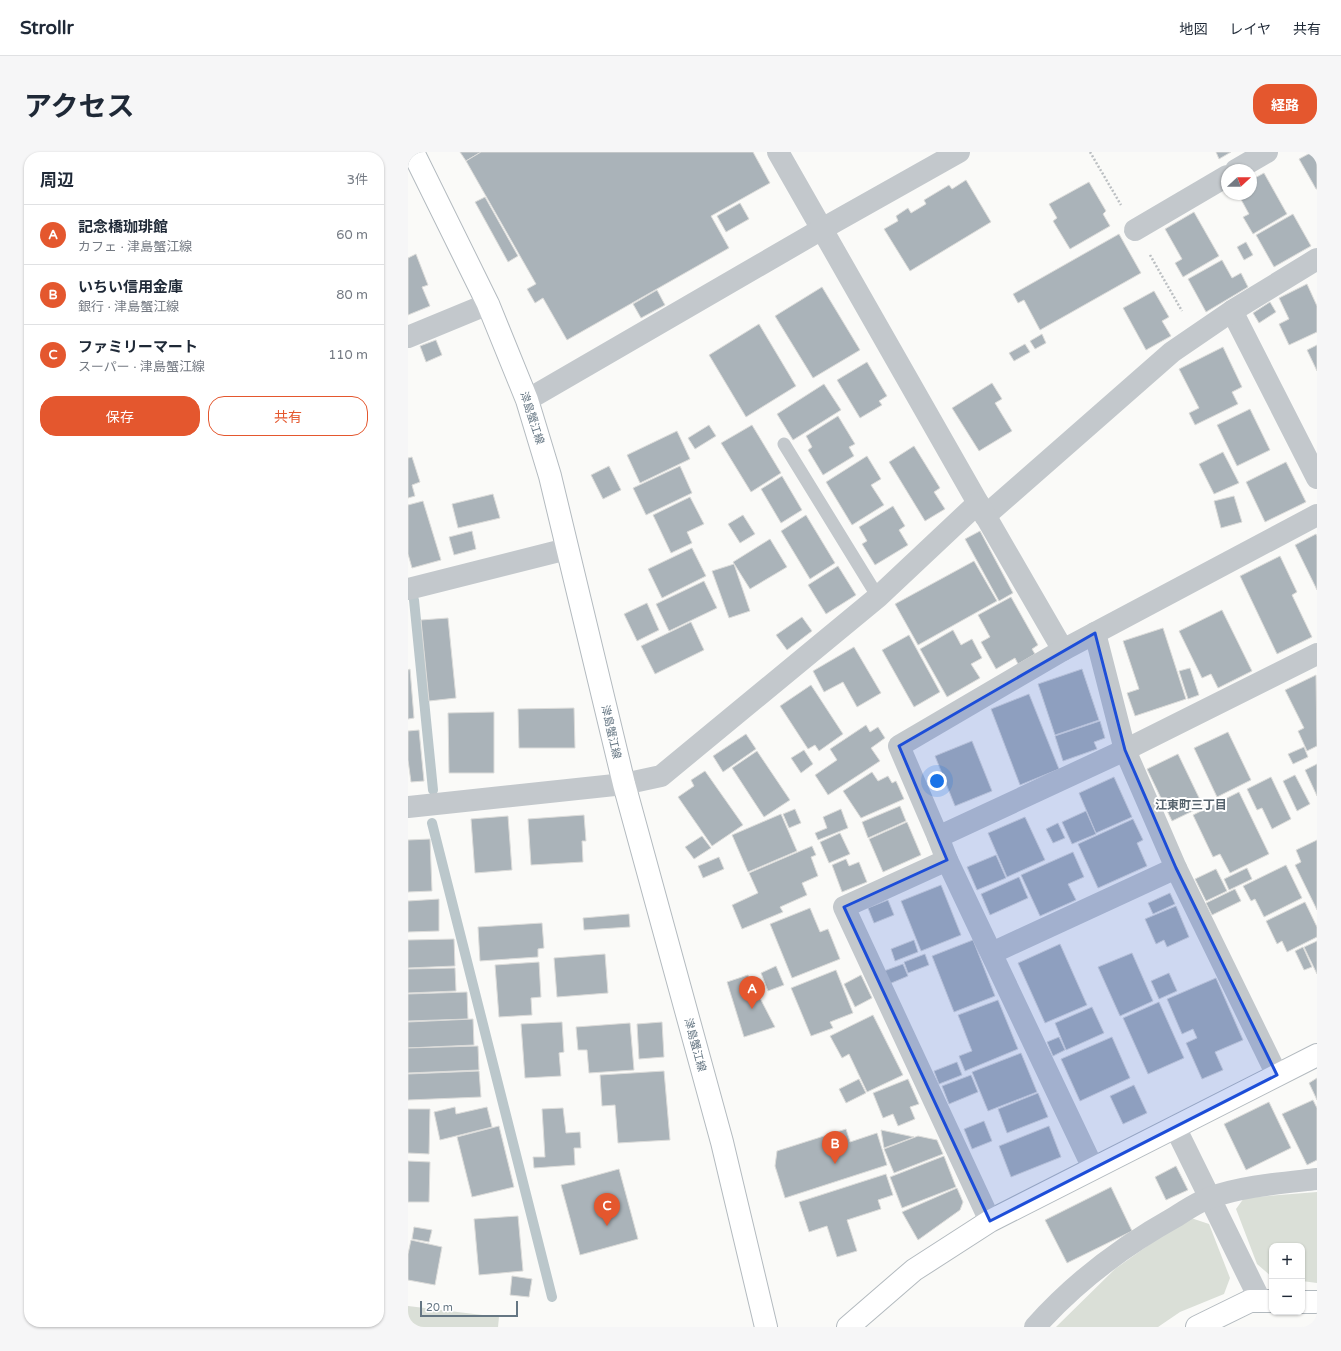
<!DOCTYPE html>
<html lang="ja">
<meta charset="utf-8">
<style>
body{margin:0;font-family:"Varela Round","Noto Sans JP",sans-serif;background:#f6f6f7;color:#1f2937}
.controls{position:absolute;right:12px;bottom:12px;display:grid;overflow:hidden;border-radius:8px;box-shadow:0 1px 3px #0004}
.controls button{width:36px;height:36px;display:grid;place-items:center;padding:0;border:0;border-bottom:1px solid #e0e1e3;background:#fff;color:#1f2937;font:20px sans-serif}
.compass{position:absolute;left:813px;top:12px;width:36px;height:36px;border-radius:50%;background:#fff;box-shadow:0 1px 3px #0004;rotate:69deg}
.scale{position:absolute;left:12px;bottom:10px;width:98px;box-sizing:border-box;padding-left:4px;border:2px solid #657683;border-top:0;font-size:11px;line-height:14px;white-space:nowrap;color:#657683;-webkit-text-stroke:3px #fff;paint-order:stroke}
.you{position:absolute;left:529px;top:629px;width:14px;height:14px;margin:-10px;border:3px solid #fff;border-radius:50%;background:#1a73e8;box-shadow:0 0 0 6px #1a73e833}
.badge{display:grid;place-items:center;width:26px;height:26px;border-radius:50%;background:#e4572e;color:#fff;font-size:13px;font-weight:700}
.pin{position:absolute;translate:-50% -33px;filter:drop-shadow(0 1px 2px #0008)}
.pin::after{content:'';position:absolute;top:21px;width:14px;height:12px;background:inherit;clip-path:polygon(0 0,100% 0,50% 100%)}
.list{margin:0;padding:0;list-style:none}
h2{display:flex;justify-content:space-between;align-items:center;height:52px;margin:0;padding:0 16px;font-size:17px}
h2 small{font-size:13px;font-weight:400;color:#747a83}
.list li{display:grid;grid-template-columns:26px 1fr auto;gap:12px;align-items:center;box-sizing:border-box;height:60px;padding:0 16px;border-top:1px solid #e0e1e3}
.list b{display:block;font-size:15px;white-space:nowrap}
.list p{margin:0;font-size:13px;white-space:nowrap;color:#747a83}
.list em{font-size:13px;font-style:normal;color:#747a83}
.actions{display:flex;gap:8px;padding:12px 16px}
.actions a{flex:1;padding:9px 0;border:1px solid #e4572e;border-radius:16px;text-align:center;font-size:14px;color:#e4572e}
.actions .main{background:#e4572e;color:#fff}
.map{position:relative;flex:none;width:909px;height:1175px;overflow:hidden;border-radius:16px}
header{display:flex;align-items:center;gap:24px;box-sizing:border-box;height:56px;padding:0 20px;background:#fff;border-bottom:1px solid #e0e1e3}
header strong{font-size:19px}
nav{display:flex;gap:22px;margin-inline-start:auto;font-size:14px}
.intro{display:flex;align-items:center;justify-content:space-between;box-sizing:border-box;height:96px;padding:0 24px}
h1{margin:0;font-size:28px}
.button{padding:10px 18px;border-radius:16px;background:#e4572e;color:#fff;font-size:14px;font-weight:700}
main{display:flex;gap:24px;padding:0 24px}
aside{flex:1;background:#fff;border-radius:16px;box-shadow:0 1px 3px #0004}
.map>svg:first-child{display:block}
.green{fill:#dadfd7}
.lines{fill:none;stroke-linecap:round;stroke-linejoin:round}
.stream{stroke:#bbc7cb;stroke-width:10}
.building{fill:#aab3b9;stroke:#dcdcda}
.secondary-casing{stroke:#b3babf;stroke-width:24}
.path{stroke:#bbbfc2;stroke-width:2.5;stroke-dasharray:2 2;stroke-linecap:butt}
.lane{stroke:#c3c8cc;stroke-width:13}
.street{stroke:#c3c8cc;stroke-width:22}
.secondary{stroke:#fff;stroke-width:22}
.marked{fill:#1d4ed8;fill-opacity:0.2;stroke:#1d4ed8;stroke-width:3;stroke-linejoin:round}
.labels{text-anchor:middle;dominant-baseline:central;stroke-width:4;stroke-linejoin:round;paint-order:stroke}
.street-label{font-size:11px;fill:#657683;stroke:#fff}
.neighbourhood-label{font-size:12px;font-weight:bold;fill:#57646e;stroke:#fff}
</style>
<header>
<strong>Strollr</strong>
<nav><a>地図</a><a>レイヤ</a><a>共有</a></nav>
</header>
<div class="intro"><h1>アクセス</h1><a class="button">経路</a></div>
<main>
<aside>
<h2>周辺<small>3件</small></h2>
<ul class="list">
<li><span class="badge">A</span><div><b>記念橋珈琲館</b><p>カフェ · 津島蟹江線</p></div><em>60 m</em></li>
<li><span class="badge">B</span><div><b>いちい信用金庫</b><p>銀行 · 津島蟹江線</p></div><em>80 m</em></li>
<li><span class="badge">C</span><div><b>ファミリーマート</b><p>スーパー · 津島蟹江線</p></div><em>110 m</em></li>
</ul>
<div class="actions"><a class="main">保存</a><a>共有</a></div>
</aside>
<div class="map">
<svg width="909" height="1175" viewBox="0 0 909 1175">
<rect width="100%" height="100%" fill="#fafaf8"/>
<g class="green">
<polygon points="909,1040 909,1131 894,1129 894,1094 864,1094 864,1125 849,1112 828,1057 836,1046"/>
<polygon points="780,1065 801,1072 822,1126 816,1142 772,1160 750,1175 648,1175 707,1117"/>
<polygon points="0,1154 91,1165 90,1175 0,1175"/>
</g>
<g class="lines">
<g class="stream">
<polyline points="6,448 25,638"/>
<polyline points="24,671 144,1145"/>
</g>
</g>
<g class="building">
<polygon points="52,0 73,0 58,9"/>
<polygon points="73,0 345,0 362,31 303,64 321,96 159,188 135,146 127,151 119,137 128,132 58,9"/>
<polygon points="808,0 823,0 811,7"/>
<polygon points="904,0 909,0 909,37 908,37 891,7"/>
<polygon points="856,21 879,62 845,82 835,65 841,62 830,42 843,42 843,28"/>
<polygon points="558,28 583,70 502,119 476,77 490,69 488,64 500,56 503,61 518,52 516,48 541,33 544,37"/>
<polygon points="681,30 698,59 695,62 702,74 662,97 645,69 649,66 641,52"/>
<polygon points="77,45 110,104 100,110 67,50"/>
<polygon points="332,51 341,67 318,80 309,64"/>
<polygon points="786,60 811,104 775,125 767,111 774,107 757,77"/>
<polygon points="885,62 903,94 866,115 848,83"/>
<polygon points="711,82 733,121 632,178 616,148 610,151 605,142"/>
<polygon points="838,90 845,103 836,108 829,95"/>
<polygon points="8,102 20,133 14,135 22,154 0,163 0,106"/>
<polygon points="814,108 824,126 833,121 840,135 798,160 780,127"/>
<polygon points="899,132 909,154 909,180 881,193 871,172 881,167 871,146"/>
<polygon points="414,135 452,198 405,226 367,164"/>
<polygon points="249,138 257,153 233,166 225,152"/>
<polygon points="746,139 761,165 754,169 763,184 738,198 715,156"/>
<polygon points="862,150 868,160 851,171 845,161"/>
<polygon points="351,172 388,234 338,265 301,203"/>
<polygon points="634,182 638,191 627,197 622,189"/>
<polygon points="28,188 34,203 18,210 12,194"/>
<polygon points="617,192 622,200 606,209 601,201"/>
<polygon points="909,193 909,219 899,198"/>
<polygon points="815,195 834,235 824,240 830,252 787,273 781,261 791,256 771,217"/>
<polygon points="459,210 479,244 471,249 474,253 452,266 429,228"/>
<polygon points="584,231 594,247 587,251 604,279 571,299 544,256"/>
<polygon points="416,232 433,258 385,288 369,262"/>
<polygon points="842,257 862,298 829,314 809,273"/>
<polygon points="430,264 447,292 441,295 446,304 415,323 400,298 404,295 398,284"/>
<polygon points="301,273 308,284 287,297 280,286"/>
<polygon points="344,273 373,321 343,340 313,291"/>
<polygon points="269,279 282,307 232,331 219,303"/>
<polygon points="506,294 532,336 526,340 537,357 517,369 481,310"/>
<polygon points="815,300 831,331 806,342 791,312"/>
<polygon points="459,304 473,327 463,333 476,353 444,373 418,330"/>
<polygon points="4,305 12,330 4,333 7,344 0,346 0,306"/>
<polygon points="878,310 898,350 857,370 838,330"/>
<polygon points="201,314 213,338 195,347 183,323"/>
<polygon points="272,314 284,341 238,363 225,336"/>
<polygon points="374,324 394,358 373,371 353,337"/>
<polygon points="85,342 92,366 50,376 44,352"/>
<polygon points="826,344 834,370 813,376 806,349"/>
<polygon points="282,345 296,372 279,380 284,391 263,401 245,363"/>
<polygon points="15,349 33,408 4,416 0,402 0,353"/>
<polygon points="485,354 497,374 491,378 500,393 467,413 454,392 459,389 451,375"/>
<polygon points="335,363 347,382 332,391 320,372"/>
<polygon points="398,363 427,411 402,427 373,379"/>
<polygon points="64,379 68,397 46,403 41,385"/>
<polygon points="572,379 605,441 591,449 557,387"/>
<polygon points="908,382 909,384 909,438 887,393"/>
<polygon points="362,387 379,415 342,437 325,410"/>
<polygon points="284,396 298,424 254,446 240,417"/>
<polygon points="872,404 889,440 884,443 904,485 869,502 832,424"/>
<polygon points="566,409 589,449 510,493 487,452"/>
<polygon points="326,412 342,459 321,466 304,419"/>
<polygon points="430,414 448,443 418,462 400,433"/>
<polygon points="296,429 309,456 261,479 248,452"/>
<polygon points="603,445 630,493 624,497 627,502 610,512 607,506 588,517 573,490 582,485 570,463"/>
<polygon points="239,451 251,478 229,489 216,462"/>
<polygon points="814,458 844,519 810,536 803,522 794,526 771,479"/>
<polygon points="394,465 404,479 379,498 368,483"/>
<polygon points="40,466 48,546 21,549 13,468"/>
<polygon points="283,470 296,498 247,522 233,494"/>
<polygon points="755,476 778,547 727,564 719,541 731,537 715,489"/>
<polygon points="545,478 553,493 564,487 574,506 563,512 572,526 539,545 512,497"/>
<polygon points="501,483 532,540 506,555 474,498"/>
<polygon points="446,495 473,541 449,555 435,530 416,540 405,519"/>
<polygon points="782,516 791,543 780,547 771,519"/>
<polygon points="2,517 6,566 0,567 0,518"/>
<polygon points="674,517 691,568 647,583 630,532"/>
<polygon points="908,523 909,594 899,599 890,579 896,576 877,538"/>
<polygon points="403,533 435,582 411,599 407,593 400,597 372,554"/>
<polygon points="621,542 651,617 612,633 583,557"/>
<polygon points="166,556 167,596 111,596 110,557"/>
<polygon points="86,560 86,621 41,621 40,561"/>
<polygon points="692,569 697,586 686,590 689,597 655,609 647,584"/>
<polygon points="458,573 462,580 470,575 477,586 463,596 472,609 420,643 407,623 429,608 422,597"/>
<polygon points="11,578 16,629 3,630 0,608 0,579"/>
<polygon points="820,580 843,628 809,645 786,596"/>
<polygon points="338,582 348,597 315,620 305,604"/>
<polygon points="564,589 584,639 547,654 527,604"/>
<polygon points="896,595 900,605 885,612 880,602"/>
<polygon points="396,598 405,612 393,621 383,606"/>
<polygon points="349,599 382,648 356,665 324,616"/>
<polygon points="770,602 795,654 764,669 739,617"/>
<polygon points="909,612 909,644 897,618"/>
<polygon points="297,619 335,673 304,694 270,645 286,634 283,628"/>
<polygon points="464,620 470,629 480,624 484,631 488,629 496,647 453,666 435,639"/>
<polygon points="887,623 902,652 889,659 875,629"/>
<polygon points="706,625 724,665 688,681 671,641"/>
<polygon points="863,625 883,667 864,677 854,656 849,658 839,637"/>
<polygon points="831,640 861,702 822,721 812,702 805,705 785,663"/>
<polygon points="492,654 498,669 460,686 454,670"/>
<polygon points="387,657 393,671 381,676 375,662"/>
<polygon points="433,657 440,676 410,688 407,681 419,676 415,665"/>
<polygon points="678,659 688,682 664,692 654,670"/>
<polygon points="373,662 389,699 340,720 324,683"/>
<polygon points="176,663 178,689 174,689 175,710 123,713 120,667"/>
<polygon points="100,664 104,718 67,721 63,667"/>
<polygon points="617,665 637,708 599,725 580,681"/>
<polygon points="725,667 735,688 729,691 739,714 690,736 670,692"/>
<polygon points="499,670 513,703 475,720 461,687"/>
<polygon points="650,671 657,686 645,691 638,677"/>
<polygon points="432,681 442,702 421,711 412,690"/>
<polygon points="294,684 303,696 286,707 277,695"/>
<polygon points="22,687 24,739 0,740 0,688"/>
<polygon points="909,688 909,758 887,713 893,710 888,698"/>
<polygon points="404,694 408,703 403,705 410,724 394,731 399,743 372,755 375,760 334,777 324,753 350,741 341,721"/>
<polygon points="665,700 676,725 660,732 668,748 632,764 613,723"/>
<polygon points="588,703 598,726 569,738 559,715"/>
<polygon points="311,705 316,717 295,726 290,714"/>
<polygon points="438,707 441,714 451,710 459,730 434,740 424,713"/>
<polygon points="878,713 894,746 856,765 847,747 843,749 835,734"/>
<polygon points="839,716 844,727 821,738 816,727"/>
<polygon points="808,717 819,739 798,749 787,727"/>
<polygon points="611,725 620,746 582,763 573,742"/>
<polygon points="533,733 553,783 513,799 493,749"/>
<polygon points="827,737 833,749 804,763 798,751"/>
<polygon points="762,741 767,752 745,762 740,751"/>
<polygon points="31,747 31,779 0,780 0,749"/>
<polygon points="480,748 486,763 466,771 460,756"/>
<polygon points="897,750 909,775 909,785 879,800 874,789 869,792 858,769"/>
<polygon points="768,754 781,785 759,795 756,788 748,792 737,767"/>
<polygon points="402,756 412,780 420,777 432,807 384,826 362,772"/>
<polygon points="221,762 222,775 176,778 175,766"/>
<polygon points="134,771 136,796 130,797 130,805 72,809 70,775"/>
<polygon points="46,787 47,814 0,816 0,788"/>
<polygon points="506,788 510,800 487,809 483,797"/>
<polygon points="565,788 587,844 546,860 524,804"/>
<polygon points="909,789 909,822 896,795"/>
<polygon points="652,792 679,853 637,871 610,811"/>
<polygon points="895,795 904,815 896,818 887,799"/>
<polygon points="724,801 745,849 712,864 690,815"/>
<polygon points="197,802 200,841 149,845 146,806"/>
<polygon points="517,802 521,813 500,821 496,810"/>
<polygon points="131,810 133,845 123,846 124,863 91,865 87,813"/>
<polygon points="495,812 500,824 481,832 476,819"/>
<polygon points="368,814 376,833 360,839 353,821"/>
<polygon points="47,816 48,839 0,841 0,817"/>
<polygon points="428,818 445,861 422,870 425,876 403,884 383,836"/>
<polygon points="761,821 769,839 751,847 743,829"/>
<polygon points="340,823 367,875 336,885 319,830"/>
<polygon points="453,823 464,846 447,855 436,832"/>
<polygon points="808,826 835,888 807,900 815,918 794,927 778,891 789,886 785,877 774,882 759,847"/>
<polygon points="59,840 60,867 0,869 0,842"/>
<polygon points="590,848 610,897 557,919 551,904 564,899 550,863"/>
<polygon points="751,850 776,906 740,922 715,866"/>
<polygon points="684,855 696,881 658,898 647,871"/>
<polygon points="465,863 495,923 459,940 441,902 434,906 422,884"/>
<polygon points="65,867 66,893 0,896 0,870"/>
<polygon points="154,870 156,900 151,901 153,924 117,926 113,872"/>
<polygon points="254,870 256,905 231,907 229,872"/>
<polygon points="222,871 226,918 181,921 179,898 170,898 168,875"/>
<polygon points="651,885 657,898 645,904 639,890"/>
<polygon points="704,885 722,926 672,949 653,907"/>
<polygon points="70,894 71,918 0,921 0,896"/>
<polygon points="613,901 629,940 580,959 564,920"/>
<polygon points="549,910 554,923 531,932 526,919"/>
<polygon points="71,919 73,945 0,948 0,922"/>
<polygon points="256,919 262,988 210,991 207,953 194,954 192,923"/>
<polygon points="563,923 570,940 541,952 534,934"/>
<polygon points="909,926 909,948 901,931"/>
<polygon points="451,927 458,941 438,951 431,937"/>
<polygon points="500,927 511,952 502,955 507,967 490,974 485,962 475,966 465,941"/>
<polygon points="726,933 739,961 715,972 702,944"/>
<polygon points="630,941 640,965 599,981 590,957"/>
<polygon points="905,948 909,956 909,1008 899,1013 874,962"/>
<polygon points="861,950 883,996 838,1018 816,972"/>
<polygon points="47,955 48,962 79,955 84,975 32,988 26,960"/>
<polygon points="155,956 158,981 172,980 173,996 166,996 167,1013 126,1016 125,1005 137,1005 134,957"/>
<polygon points="0,957 22,957 21,1002 0,1001"/>
<polygon points="576,969 584,989 564,997 556,977"/>
<polygon points="91,974 106,1035 64,1045 49,985"/>
<polygon points="641,974 653,1005 603,1025 591,994"/>
<polygon points="438,977 442,990 469,981 479,1013 377,1046 367,1014 369,999"/>
<polygon points="473,978 506,985 476,996"/>
<polygon points="510,984 529,988 535,1002 486,1021 476,997"/>
<polygon points="536,1004 548,1035 494,1056 482,1025"/>
<polygon points="0,1009 22,1010 21,1050 0,1050"/>
<polygon points="768,1014 780,1038 758,1048 747,1025"/>
<polygon points="211,1017 230,1087 172,1103 153,1033"/>
<polygon points="478,1022 485,1043 470,1048 473,1057 439,1068 449,1099 429,1105 419,1074 401,1080 391,1050"/>
<polygon points="703,1035 724,1079 659,1111 637,1068"/>
<polygon points="549,1036 555,1050 552,1058 510,1088 494,1060"/>
<polygon points="110,1064 115,1119 71,1123 66,1067"/>
<polygon points="6,1075 24,1078 21,1090 4,1087"/>
<polygon points="3,1088 34,1095 27,1133 0,1128 0,1102"/>
<polygon points="104,1124 124,1127 121,1145 102,1143"/>
</g>
<g class="lines">
<defs>
<g id="secondary">
<polyline points="5,0 80,152 119,248 142,324 216,632 314,990 358,1175"/>
<polyline points="894,1150 909,1150"/>
<polyline points="440,1175 506,1118 582,1069 909,903"/>
<polyline points="789,1175 842,1149 864,1149"/>
</g>
</defs>
<use href="#secondary" class="secondary-casing"/>
<g class="path">
<polyline points="682,0 713,53"/>
<polyline points="742,103 774,159"/>
</g>
<polyline class="lane" points="376,292 470,445"/>
<g class="street">
<polyline points="370,0 570,351"/>
<polyline points="828,18 859,0"/>
<polyline points="727,78 819,24"/>
<polyline points="824,159 909,326"/>
<polyline points="0,185 80,152"/>
<polyline points="119,248 414,77 551,0"/>
<polyline points="577,364 764,200 824,159 909,107"/>
<polyline points="0,437 159,397"/>
<polyline points="687,481 717,598 768,716 869,923"/>
<polyline points="0,655 216,632 253,624 470,445 570,351 655,498 909,363"/>
<polyline points="530,685 491,594 655,498"/>
<polyline points="539,708 436,755 582,1069"/>
<polyline points="584,801 768,716"/>
<polyline points="767,975 852,1148"/>
<polyline points="685,1016 539,708 530,685 717,598 909,502"/>
<path d="M627 1175C667 1130 715 1094 767 1065 778 1058 790 1050 801 1046 834 1034 874 1031 909 1027"/>
</g>
<use href="#secondary" class="secondary"/>
</g>
<path class="marked" d="M687 481 717 598 768 716 869 923 582 1069 436 755 539 708 491 594Z"/>
<g class="labels">
<g class="street-label">
<text transform="translate(124 266) rotate(72)">津島蟹江線</text>
<text transform="translate(203 580) rotate(77)">津島蟹江線</text>
<text transform="translate(287 893) rotate(75)">津島蟹江線</text>
</g>
<g class="neighbourhood-label">
<text x="783" y="653">江東町三丁目</text>
</g>
</g>
</svg>
<div class="controls">
<button>+</button>
<button>−</button>
</div>
<svg class="compass" viewBox="-18 -18 36 36"><path d="M0-13l5 13h-10z" fill="#e53935"/><path d="M0 13l5-13h-10z" fill="#747a83"/></svg>
<div class="scale">20 m</div>
<div class="you"></div>
<div class="pin badge" style="left:344px;top:857px">A</div>
<div class="pin badge" style="left:427px;top:1012px">B</div>
<div class="pin badge" style="left:199px;top:1074px">C</div>
</div>
</main>
